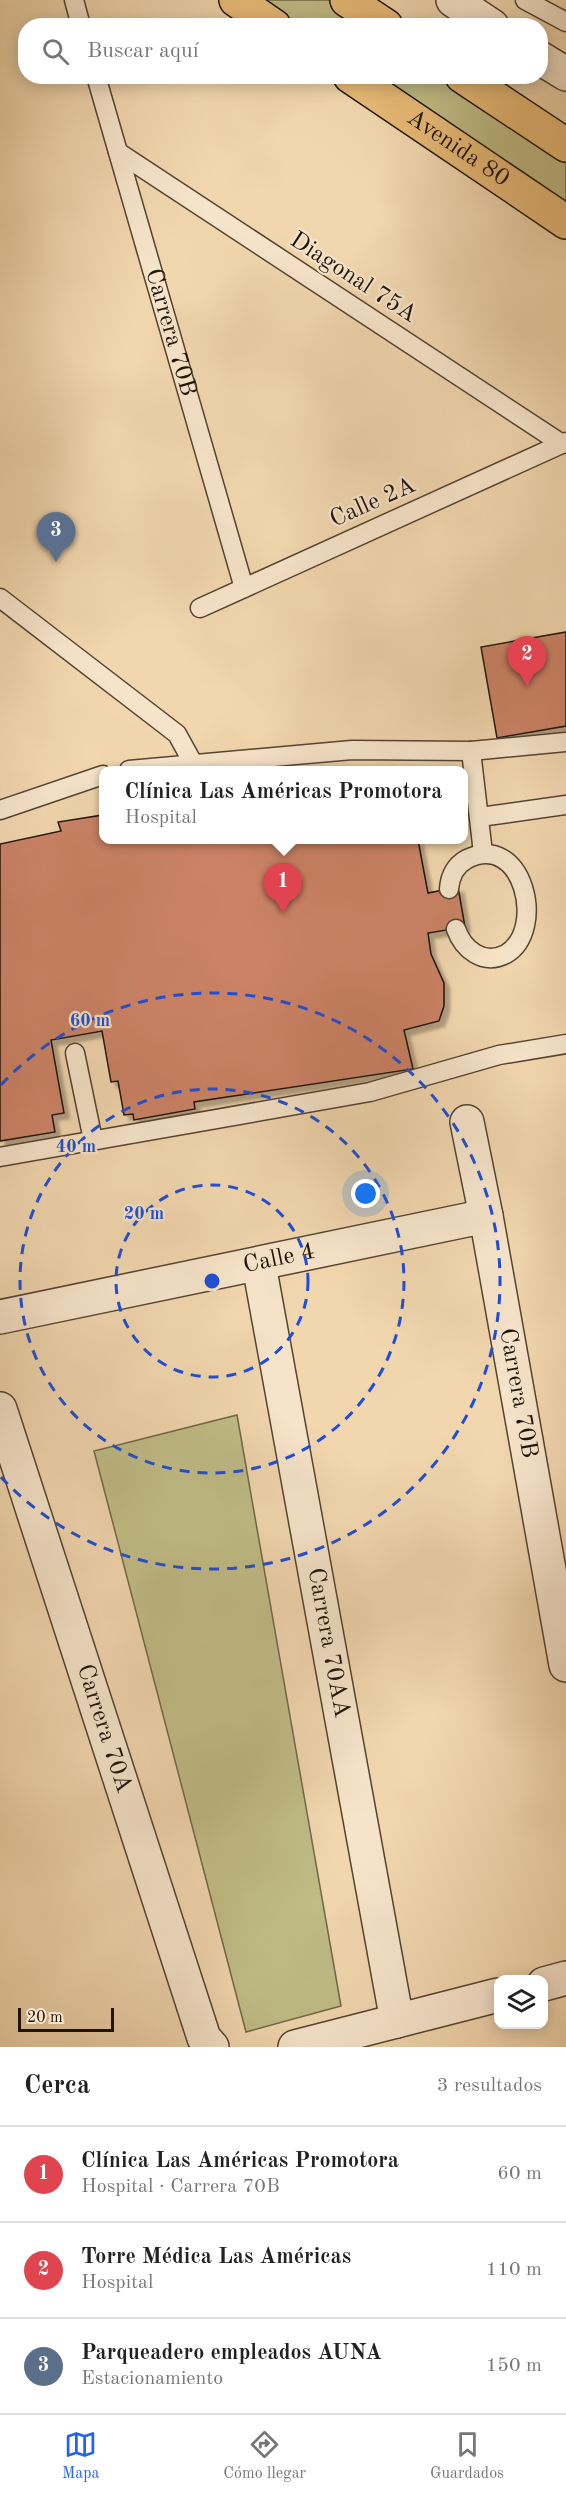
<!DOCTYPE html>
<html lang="es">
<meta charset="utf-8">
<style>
body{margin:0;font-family:"Old Standard TT",serif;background:#f2f2f2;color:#222}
.controls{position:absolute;right:18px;bottom:18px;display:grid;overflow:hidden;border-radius:12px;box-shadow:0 3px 15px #0003}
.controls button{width:54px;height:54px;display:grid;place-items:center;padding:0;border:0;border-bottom:2px solid #e0e0e0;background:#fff;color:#222;font:30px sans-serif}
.scale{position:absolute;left:18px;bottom:15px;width:96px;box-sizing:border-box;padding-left:6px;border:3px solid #1e1409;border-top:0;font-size:16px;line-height:21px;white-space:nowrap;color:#1e1409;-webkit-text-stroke:4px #f6e4ca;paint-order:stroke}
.you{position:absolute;left:366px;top:1194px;width:21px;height:21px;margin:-15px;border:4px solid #fff;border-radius:50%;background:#1a73e8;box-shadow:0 0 0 9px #1a73e833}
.badge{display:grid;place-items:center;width:39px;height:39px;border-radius:50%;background:#2563eb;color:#fff;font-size:20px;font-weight:700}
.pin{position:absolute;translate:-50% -50px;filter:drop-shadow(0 2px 3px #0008)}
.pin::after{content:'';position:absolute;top:32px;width:21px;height:18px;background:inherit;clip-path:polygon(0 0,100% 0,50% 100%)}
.popup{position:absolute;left:99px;top:766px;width:369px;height:78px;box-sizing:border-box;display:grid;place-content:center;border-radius:12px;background:#fff;filter:drop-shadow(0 2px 4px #0005);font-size:20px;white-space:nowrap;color:#767676}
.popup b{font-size:22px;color:#222}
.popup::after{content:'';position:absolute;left:50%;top:100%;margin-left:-12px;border:12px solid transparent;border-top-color:#fff}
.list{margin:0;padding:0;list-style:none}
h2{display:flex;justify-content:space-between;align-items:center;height:78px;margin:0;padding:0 24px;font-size:26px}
h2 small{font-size:20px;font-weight:400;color:#767676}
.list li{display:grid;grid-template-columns:39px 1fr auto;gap:18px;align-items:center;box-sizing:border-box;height:96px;padding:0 24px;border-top:2px solid #e0e0e0}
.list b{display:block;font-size:22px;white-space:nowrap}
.list p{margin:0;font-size:20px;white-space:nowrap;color:#767676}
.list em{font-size:20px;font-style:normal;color:#767676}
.icon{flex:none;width:33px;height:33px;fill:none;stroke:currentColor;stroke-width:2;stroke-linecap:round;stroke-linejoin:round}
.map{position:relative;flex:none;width:566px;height:2047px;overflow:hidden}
.search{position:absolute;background:#fff;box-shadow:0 3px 15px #0003;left:18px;right:18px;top:18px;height:66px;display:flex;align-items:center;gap:15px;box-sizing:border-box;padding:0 21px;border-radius:24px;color:#767676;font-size:22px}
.sheet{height:366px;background:#fff}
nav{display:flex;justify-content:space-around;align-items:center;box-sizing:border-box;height:84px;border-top:2px solid #e0e0e0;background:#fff;font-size:16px;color:#767676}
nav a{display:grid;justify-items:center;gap:3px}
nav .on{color:#2563eb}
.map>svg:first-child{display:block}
.green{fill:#c0bc86;stroke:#6f6848;stroke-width:1.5}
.building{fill:#cb8266;stroke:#1e1409;stroke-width:1.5;filter:url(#shadow)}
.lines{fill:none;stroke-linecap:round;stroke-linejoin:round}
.service-casing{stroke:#534432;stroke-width:21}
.minor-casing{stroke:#534432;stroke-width:36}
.primary-casing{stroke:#1e1409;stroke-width:36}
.service{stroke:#f6e4ca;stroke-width:18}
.minor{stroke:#f6e4ca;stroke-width:33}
.primary{stroke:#e8bb77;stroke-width:33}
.ring{fill:none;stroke:#1d4ed8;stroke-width:3;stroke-dasharray:10 8}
.labels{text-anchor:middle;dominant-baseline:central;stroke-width:4.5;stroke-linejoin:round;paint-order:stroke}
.street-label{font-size:24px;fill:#1e1409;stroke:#f6e4ca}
.centre{fill:#1d4ed8;stroke:#f6e4ca;stroke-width:3}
.ring-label{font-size:18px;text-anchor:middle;font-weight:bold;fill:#1d4ed8;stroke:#f6e4ca;stroke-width:4.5;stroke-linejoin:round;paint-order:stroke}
</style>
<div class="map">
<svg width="566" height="2047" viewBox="0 0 566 2047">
<defs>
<filter id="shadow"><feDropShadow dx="5.5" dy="5.5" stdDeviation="1.5" flood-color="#0004"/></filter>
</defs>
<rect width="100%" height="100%" fill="#f1d6ae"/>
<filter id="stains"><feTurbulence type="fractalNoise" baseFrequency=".00333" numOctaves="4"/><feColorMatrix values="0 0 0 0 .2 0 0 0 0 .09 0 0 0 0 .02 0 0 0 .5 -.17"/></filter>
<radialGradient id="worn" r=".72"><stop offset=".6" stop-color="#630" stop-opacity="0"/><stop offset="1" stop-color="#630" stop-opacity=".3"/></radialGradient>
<g class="green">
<polygon points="260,0 328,0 365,25 298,25"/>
<polygon points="375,77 441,77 566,161 566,203"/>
<polygon points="237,1415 341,2006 246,2032 94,1451"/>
</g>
<g class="building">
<polygon points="566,632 566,726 497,738 481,647"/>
<polygon points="103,815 103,840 418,840 428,893 458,887 465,927 428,933 431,954 444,983 444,1006 439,1021 404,1030 413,1069 194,1102 195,1109 134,1120 133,1114 124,1115 118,1081 111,1082 102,1031 51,1040 64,1113 52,1115 55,1132 0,1141 0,844 61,831 58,822"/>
</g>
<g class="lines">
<defs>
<g id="service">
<polyline points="74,0 81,26"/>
<polyline points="525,0 566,22"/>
<path id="s1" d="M96 76 244 588"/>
<polyline points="118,152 562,444"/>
<polyline points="0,598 177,734 193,763"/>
<polyline points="200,608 566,442"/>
<polyline points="471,751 483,853"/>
<polyline points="129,770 352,750 471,751 566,742"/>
<polyline points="0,810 103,775"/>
<polyline points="480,817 566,805"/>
<path d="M449 889C450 876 456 865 467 859 523 831 547 930 506 954 483 966 463 949 456 929"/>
<polyline points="75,1053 93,1140"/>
<polyline points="0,1157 370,1092 499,1055 566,1044"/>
</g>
<g id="minor">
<polyline points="453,0 492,26"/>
<polyline points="540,58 566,74"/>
<path id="s2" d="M467 1122 486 1216 566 1665"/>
<path id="s3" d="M259 1265 397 2021"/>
<path id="s4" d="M0 1317 486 1216"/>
<path id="s5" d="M0 1409 204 2038 212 2047"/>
<polyline points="544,1984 566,1978"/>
<polyline points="295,2047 498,1995"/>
</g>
<g id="primary">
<polyline points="236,0 274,26"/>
<polyline points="347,0 386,26"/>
<path id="s6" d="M350 76 566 222"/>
<polyline points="462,76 566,145"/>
</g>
</defs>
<use href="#service" class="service-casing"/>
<use href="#minor" class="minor-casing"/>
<use href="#primary" class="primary-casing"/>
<use href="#service" class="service"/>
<use href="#minor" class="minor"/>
<use href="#primary" class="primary"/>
</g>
<g class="ring">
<circle cx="212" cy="1281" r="96"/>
<circle cx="212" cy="1281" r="192"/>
<path d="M1 1085A288 288 0 1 1 1 1477"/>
</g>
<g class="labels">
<g class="street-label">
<text stroke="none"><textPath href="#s6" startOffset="130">Avenida 80</textPath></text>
<text transform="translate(353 278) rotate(33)">Diagonal 75A</text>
<text stroke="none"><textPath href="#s1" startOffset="267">Carrera 70B</textPath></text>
<text transform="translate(373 503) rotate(-24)">Calle 2A</text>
<text stroke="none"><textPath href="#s4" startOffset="285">Calle 4</textPath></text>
<text stroke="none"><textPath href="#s2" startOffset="276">Carrera 70B</textPath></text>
<text stroke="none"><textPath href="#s3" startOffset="384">Carrera 70AA</textPath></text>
<text stroke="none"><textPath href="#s5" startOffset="336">Carrera 70A</textPath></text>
</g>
</g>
<circle cx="212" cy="1281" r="9" class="centre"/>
<g class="ring-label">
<text x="90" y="1026">60 m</text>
<text x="76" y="1152">40 m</text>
<text x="144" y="1219">20 m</text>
</g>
<rect width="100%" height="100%" filter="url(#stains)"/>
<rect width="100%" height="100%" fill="url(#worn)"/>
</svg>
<div class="controls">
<button><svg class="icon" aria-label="layers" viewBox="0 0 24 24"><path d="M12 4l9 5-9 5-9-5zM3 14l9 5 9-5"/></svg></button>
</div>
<div class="scale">20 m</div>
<div class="you"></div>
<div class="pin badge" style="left:283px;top:913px;background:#e0444e">1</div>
<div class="popup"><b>Clínica Las Américas Promotora</b>Hospital</div>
<div class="pin badge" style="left:527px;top:686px;background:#e0444e">2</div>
<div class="pin badge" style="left:56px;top:562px;background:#5c6f8a">3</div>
<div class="search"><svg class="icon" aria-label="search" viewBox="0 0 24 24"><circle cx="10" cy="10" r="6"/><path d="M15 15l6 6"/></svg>Buscar aquí</div>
</div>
<section class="sheet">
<h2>Cerca<small>3 resultados</small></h2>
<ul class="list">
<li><span class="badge" style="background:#e0444e">1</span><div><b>Clínica Las Américas Promotora</b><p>Hospital · Carrera 70B</p></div><em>60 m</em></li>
<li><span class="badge" style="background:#e0444e">2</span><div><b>Torre Médica Las Américas</b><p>Hospital</p></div><em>110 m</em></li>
<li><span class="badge" style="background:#5c6f8a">3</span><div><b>Parqueadero empleados AUNA</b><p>Estacionamiento</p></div><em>150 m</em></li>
</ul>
</section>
<nav>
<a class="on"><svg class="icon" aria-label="map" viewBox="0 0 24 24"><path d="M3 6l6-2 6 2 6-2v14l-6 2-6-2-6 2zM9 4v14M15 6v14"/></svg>Mapa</a>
<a><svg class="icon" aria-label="directions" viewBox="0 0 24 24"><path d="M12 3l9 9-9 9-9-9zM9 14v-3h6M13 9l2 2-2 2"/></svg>Cómo llegar</a>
<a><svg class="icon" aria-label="saved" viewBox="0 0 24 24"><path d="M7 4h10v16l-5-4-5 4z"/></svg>Guardados</a>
</nav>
